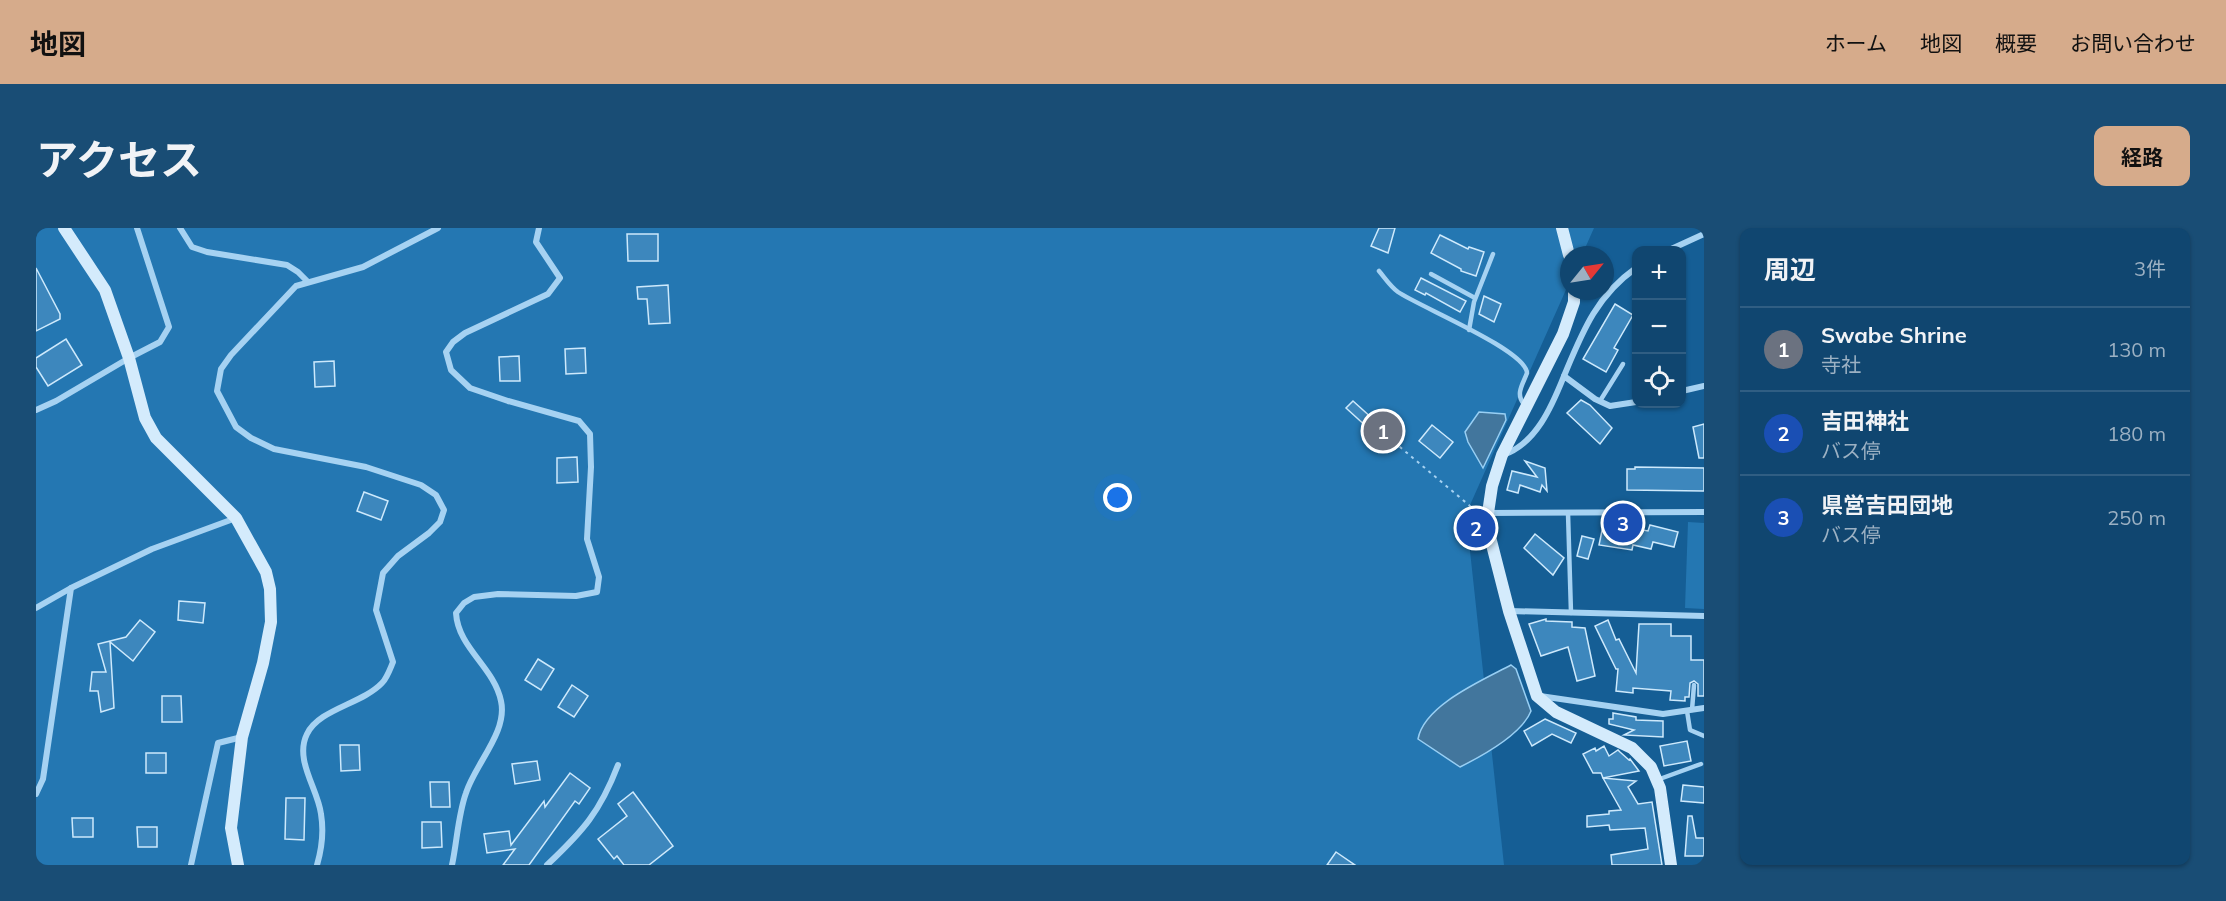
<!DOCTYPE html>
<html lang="ja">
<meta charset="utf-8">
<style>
body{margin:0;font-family:Mulish,"Noto Sans JP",sans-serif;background:#194d75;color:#f1f3f6}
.controls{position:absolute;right:18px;top:18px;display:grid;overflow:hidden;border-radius:12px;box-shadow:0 2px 4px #0004}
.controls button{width:54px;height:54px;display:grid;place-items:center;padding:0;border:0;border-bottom:2px solid #305e83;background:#104670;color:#f1f3f6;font:30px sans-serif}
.compass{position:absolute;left:1524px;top:18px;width:54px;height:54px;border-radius:50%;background:#104670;box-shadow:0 2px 4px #0004;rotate:60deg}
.you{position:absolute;left:1082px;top:270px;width:21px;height:21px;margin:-15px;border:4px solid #fff;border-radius:50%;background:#1a73e8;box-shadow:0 0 0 9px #1a73e833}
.badge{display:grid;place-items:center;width:39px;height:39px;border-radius:50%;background:#d6ab8b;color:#fff;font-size:20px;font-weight:700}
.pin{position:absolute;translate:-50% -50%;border:3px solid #fff;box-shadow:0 2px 6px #0006}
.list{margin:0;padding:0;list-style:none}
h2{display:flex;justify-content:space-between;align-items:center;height:78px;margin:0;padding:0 24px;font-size:26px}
h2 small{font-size:20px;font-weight:400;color:#9cb1c3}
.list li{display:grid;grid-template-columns:39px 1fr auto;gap:18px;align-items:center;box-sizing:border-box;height:84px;padding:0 24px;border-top:2px solid #305e83}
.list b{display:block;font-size:22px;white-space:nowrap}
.list p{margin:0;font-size:20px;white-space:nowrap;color:#9cb1c3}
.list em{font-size:20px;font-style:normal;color:#9cb1c3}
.icon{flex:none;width:33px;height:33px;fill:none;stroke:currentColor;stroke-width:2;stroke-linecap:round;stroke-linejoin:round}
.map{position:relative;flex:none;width:1668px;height:637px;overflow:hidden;border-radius:12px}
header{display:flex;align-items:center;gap:36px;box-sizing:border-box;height:84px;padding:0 30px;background:#d6ab8b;color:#111}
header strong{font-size:28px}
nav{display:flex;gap:33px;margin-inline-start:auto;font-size:21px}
.intro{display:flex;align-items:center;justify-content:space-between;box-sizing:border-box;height:144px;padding:0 36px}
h1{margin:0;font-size:42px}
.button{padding:15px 27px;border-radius:12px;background:#d6ab8b;color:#111;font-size:21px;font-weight:700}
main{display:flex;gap:36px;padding:0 36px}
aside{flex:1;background:#104670;border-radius:12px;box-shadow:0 2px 4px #0004}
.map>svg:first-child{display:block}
.green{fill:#2477b2}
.water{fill:#42769d;stroke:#98cff4;stroke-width:1.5}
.building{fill:#3d87bd;stroke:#cde9fc;stroke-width:1.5}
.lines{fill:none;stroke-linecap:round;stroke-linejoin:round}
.path{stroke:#a6d2f2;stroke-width:2;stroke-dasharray:3 4.5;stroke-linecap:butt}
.lane{stroke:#a6d2f2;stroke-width:4.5}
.street{stroke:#a6d2f2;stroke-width:6}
.secondary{stroke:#d4ebfc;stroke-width:12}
</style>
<header>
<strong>地図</strong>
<nav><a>ホーム</a><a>地図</a><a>概要</a><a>お問い合わせ</a></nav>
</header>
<div class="intro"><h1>アクセス</h1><a class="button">経路</a></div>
<main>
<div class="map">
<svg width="1668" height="637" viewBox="0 0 1668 637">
<rect width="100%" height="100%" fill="#155e95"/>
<g class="green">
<polygon points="0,0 1558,0 1546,27 1533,27 1533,55 1430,286 1468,637 0,637"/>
<polygon points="1652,294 1668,295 1668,381 1649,380"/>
</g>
<g class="water">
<polygon points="1443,184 1469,186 1470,192 1447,240 1432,214 1429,204"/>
<path d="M1475 437 1480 441 1495 483C1486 506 1446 528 1424 539L1382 511C1388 477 1447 452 1475 437Z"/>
</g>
<g class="building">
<polygon points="1343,0 1359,0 1352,25 1335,18"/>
<polygon points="591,6 622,6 622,33 592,33"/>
<polygon points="1404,7 1432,21 1433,19 1448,24 1440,48 1425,43 1425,41 1395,25"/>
<polygon points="0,40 24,86 24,91 0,103"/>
<polygon points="1385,50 1430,73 1424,84 1390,65 1389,67 1379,62"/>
<polygon points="632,57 634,95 613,96 611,71 602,71 601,59"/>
<polygon points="1448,68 1465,76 1458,94 1443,86"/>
<polygon points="1579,76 1597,87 1578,120 1582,122 1570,144 1547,131"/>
<polygon points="30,111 46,137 12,158 0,139 0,130"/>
<polygon points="549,120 550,145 530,146 529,121"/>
<polygon points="483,128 484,153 464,153 463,129"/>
<polygon points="298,133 299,158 279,159 278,134"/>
<polygon points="1545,172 1554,177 1576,200 1564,216 1531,185"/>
<polygon points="1317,173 1337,191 1340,188 1345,192 1348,189 1362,202 1359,206 1361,208 1353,217 1351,215 1347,219 1335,209 1336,208 1330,202 1332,200 1310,180"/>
<polygon points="1668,196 1668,230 1663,230 1657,199"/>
<polygon points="1396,197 1417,214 1404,230 1383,213"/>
<polygon points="541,229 542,254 521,255 521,230"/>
<polygon points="1489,233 1509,240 1511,263 1506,257 1504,264 1484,257 1482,265 1471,262 1476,243 1501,249"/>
<polygon points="1599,239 1668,240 1668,263 1591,262 1591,241 1599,241"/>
<polygon points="328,264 352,273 345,292 321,283"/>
<polygon points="1614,297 1642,304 1638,319 1617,314 1615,321 1597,317 1596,322 1563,317 1567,298 1582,303 1584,298 1612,303"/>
<polygon points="1499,306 1528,330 1517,347 1488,320"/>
<polygon points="1546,308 1558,311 1552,331 1541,328"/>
<polygon points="143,373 169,375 167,395 142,392"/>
<polygon points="1510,391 1510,393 1536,394 1536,399 1549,400 1559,448 1541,453 1532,419 1505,428 1493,396"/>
<polygon points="104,392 119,404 97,433 74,414 78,480 65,484 62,463 54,463 56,444 70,444 62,416 90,409"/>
<polygon points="1572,392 1580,412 1583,411 1600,445 1603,396 1635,396 1635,408 1655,408 1655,432 1668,432 1668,468 1662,468 1662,456 1658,453 1654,455 1653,469 1649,469 1649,473 1634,472 1635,463 1597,460 1597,465 1580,463 1582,441 1580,441 1559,398"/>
<polygon points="502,431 518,441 505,462 489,452"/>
<polygon points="536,457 552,468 538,489 522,479"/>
<polygon points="126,468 145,468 146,494 126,494"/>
<polygon points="1577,485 1600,489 1600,492 1627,493 1627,509 1588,507 1598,502 1573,496 1573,491 1577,491"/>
<polygon points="1509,491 1540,505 1535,515 1516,506 1496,518 1488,503"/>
<polygon points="1651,513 1655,533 1628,538 1624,518"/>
<polygon points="304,517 323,517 324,542 305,543"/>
<polygon points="1568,518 1573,528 1582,522 1584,524 1593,532 1594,531 1603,543 1567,550 1565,545 1557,545 1547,526 1559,520 1560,523"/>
<rect x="110" y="525" width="20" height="20"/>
<polygon points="501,533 504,552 479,556 476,536"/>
<polygon points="534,545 554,560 543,576 539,573 493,637 467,637 479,621 451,625 448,606 473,603 475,617 508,573 509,579"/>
<polygon points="1567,550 1600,553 1592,559 1602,576 1616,574 1626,637 1576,637 1575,627 1612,621 1609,600 1574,602 1573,597 1551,599 1551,588 1573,586 1573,583 1585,582"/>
<polygon points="394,554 413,554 414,579 395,579"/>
<polygon points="1647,557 1668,559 1668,575 1645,573"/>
<polygon points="597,564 637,618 613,637 588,637 581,628 578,631 562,611 591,588 582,576"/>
<polygon points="250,570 269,570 268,612 249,611"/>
<polygon points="1652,588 1656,588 1660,610 1668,610 1668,628 1649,628"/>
<polygon points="36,590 57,590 57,609 37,609"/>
<polygon points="386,594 405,594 406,619 386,620"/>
<polygon points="101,599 121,599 121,619 102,619"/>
<polygon points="1300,624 1319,637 1291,637"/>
</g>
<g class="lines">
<polyline class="path" points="1358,214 1440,283"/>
<g class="lane">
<path d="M1343 43C1349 50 1354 58 1362 64 1384 79 1490 122 1491 145 1487 156 1479 166 1488 176"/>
<polyline points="1395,46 1439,70"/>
<polyline points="1433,102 1438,74 1457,26"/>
<polyline points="1564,173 1587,136"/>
<polyline points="1532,285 1535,385"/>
<polyline points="1656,482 1658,457"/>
<polyline points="1651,483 1654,502 1668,508"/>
<polyline points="1621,552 1665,536"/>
</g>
<g class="street">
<polyline points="144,0 156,19 171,24 251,37 262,44 271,53"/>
<polyline points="1633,22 1668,6"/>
<path d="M1528 148C1546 105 1560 68 1600 40"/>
<polyline points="1646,163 1668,158"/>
<polyline points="0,182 20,173 93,130 124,114 133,99 101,0"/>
<path d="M1467 227C1500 216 1516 178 1528 148L1559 171 1574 178 1600 174"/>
<polyline points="1452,285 1668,284"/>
<polyline points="0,380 35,360 116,321 200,290"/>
<polyline points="1474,383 1668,388"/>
<polyline points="1504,468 1627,486 1668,480"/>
<polyline points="0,566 7,551 35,360"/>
<polyline points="155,637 182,515 206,509"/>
<path d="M281 637C286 620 288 604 285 586 282 561 258 532 271 506 283 481 326 476 346 455 351 450 354 441 357 434L340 382 347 345 362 328 393 305 404 294 408 282 400 267 385 257 330 239 238 221 215 210 200 199 181 163 185 141 195 127 260 58 327 39 402 0"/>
<path d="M416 637C421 614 422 587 430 565 439 536 472 504 465 473 458 439 422 420 420 385L428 375 438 369 462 366 540 368 561 364 563 349 551 311 555 239 554 206 543 193 472 173 434 160 415 142 410 124 417 114 429 105 512 66 524 50 500 14 503 0"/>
<path d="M511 637C547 603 564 584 582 537"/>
</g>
<g class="secondary">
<polyline points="28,0 69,62 93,130 109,190 120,210 200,290 230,344 234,361 235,394 227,435 206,509 195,600 202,637"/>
<polyline points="1526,0 1533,27"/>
<polyline points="1538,63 1538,74 1527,106 1466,227 1456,258 1452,285 1453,305 1473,383 1501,468 1520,484 1596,520 1615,539 1624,560 1635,637"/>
</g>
</g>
</svg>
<div class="controls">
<button>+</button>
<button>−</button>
<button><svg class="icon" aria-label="locate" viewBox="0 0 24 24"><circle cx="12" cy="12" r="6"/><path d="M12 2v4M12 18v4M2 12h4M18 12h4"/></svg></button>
</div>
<svg class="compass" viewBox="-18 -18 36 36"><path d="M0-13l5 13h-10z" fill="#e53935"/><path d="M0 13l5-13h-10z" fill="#9cb1c3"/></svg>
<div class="you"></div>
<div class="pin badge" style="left:1347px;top:203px;background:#6b7280">1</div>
<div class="pin badge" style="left:1440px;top:300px;background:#1a4fb4">2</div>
<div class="pin badge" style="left:1587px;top:295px;background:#1a4fb4">3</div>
</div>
<aside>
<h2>周辺<small>3件</small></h2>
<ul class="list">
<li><span class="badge" style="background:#6b7280">1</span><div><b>Swabe Shrine</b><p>寺社</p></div><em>130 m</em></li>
<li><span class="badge" style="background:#1a4fb4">2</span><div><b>吉田神社</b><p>バス停</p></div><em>180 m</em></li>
<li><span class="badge" style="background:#1a4fb4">3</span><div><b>県営吉田団地</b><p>バス停</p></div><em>250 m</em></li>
</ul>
</aside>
</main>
